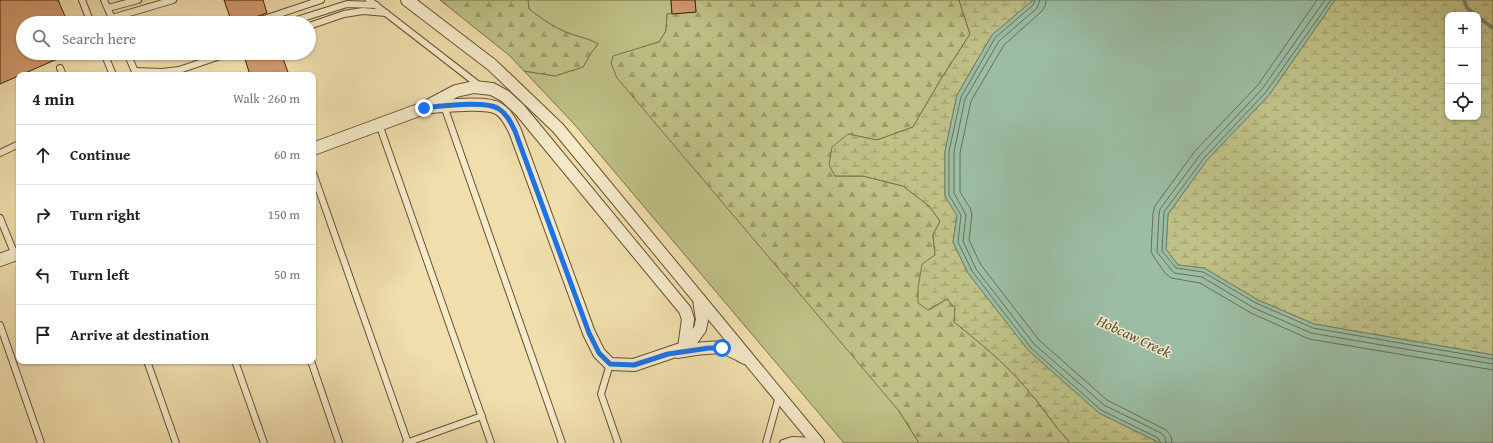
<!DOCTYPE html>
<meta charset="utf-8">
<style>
body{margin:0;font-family:"Gentium Book Plus",serif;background:#f2f2f2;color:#222}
.controls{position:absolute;right:12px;top:12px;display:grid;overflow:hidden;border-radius:8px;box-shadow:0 1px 3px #0004}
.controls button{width:36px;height:36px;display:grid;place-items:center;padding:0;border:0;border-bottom:1px solid #e0e0e0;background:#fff;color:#222;font:20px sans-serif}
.stop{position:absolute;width:12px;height:12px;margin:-9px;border:3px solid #1a73e8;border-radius:50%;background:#fff}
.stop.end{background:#1a73e8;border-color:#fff;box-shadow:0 1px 4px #0008}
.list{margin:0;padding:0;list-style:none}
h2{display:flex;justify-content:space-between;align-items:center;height:52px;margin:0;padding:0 16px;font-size:17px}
h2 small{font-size:13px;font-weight:400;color:#767676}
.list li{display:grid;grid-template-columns:26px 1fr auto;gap:12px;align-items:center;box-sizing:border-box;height:60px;padding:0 16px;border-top:1px solid #e0e0e0}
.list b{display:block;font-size:15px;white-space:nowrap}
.list em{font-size:13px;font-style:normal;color:#767676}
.icon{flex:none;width:22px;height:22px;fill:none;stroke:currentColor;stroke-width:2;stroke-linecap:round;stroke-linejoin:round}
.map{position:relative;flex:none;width:1493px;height:443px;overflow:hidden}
.search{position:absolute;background:#fff;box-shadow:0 1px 3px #0004;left:16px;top:16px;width:300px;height:44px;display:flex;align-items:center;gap:10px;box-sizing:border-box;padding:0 14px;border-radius:22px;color:#767676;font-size:15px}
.panel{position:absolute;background:#fff;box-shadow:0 1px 3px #0004;left:16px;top:72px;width:300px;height:292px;border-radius:8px}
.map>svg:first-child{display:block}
.grass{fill:#bec086;stroke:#7c7244}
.forest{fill:url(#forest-firs);stroke:#7c7244}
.wetland{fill:url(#wetland-marsh);stroke:#7c7244;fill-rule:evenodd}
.water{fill:#9bbda4;stroke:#757f64}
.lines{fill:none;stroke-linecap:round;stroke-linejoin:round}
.shore{stroke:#6b7054;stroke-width:1}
.stream{stroke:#757f64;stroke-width:3.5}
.building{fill:#d1996d;stroke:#3b2303}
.service-casing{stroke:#68522e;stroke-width:8}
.minor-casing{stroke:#68522e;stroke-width:14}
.service{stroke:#f5eaca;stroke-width:6}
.minor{stroke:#f5eaca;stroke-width:12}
.route{stroke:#1a73e8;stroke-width:5}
.labels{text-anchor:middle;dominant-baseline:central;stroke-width:3;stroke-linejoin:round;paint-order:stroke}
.water-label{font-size:15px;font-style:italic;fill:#585133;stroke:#f5eaca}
</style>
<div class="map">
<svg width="1493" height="443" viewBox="0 0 1493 443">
<defs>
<pattern id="forest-firs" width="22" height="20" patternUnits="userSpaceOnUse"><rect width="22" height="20" fill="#bec086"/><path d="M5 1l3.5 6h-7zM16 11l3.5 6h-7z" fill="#9c9c6b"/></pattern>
<pattern id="wetland-marsh" width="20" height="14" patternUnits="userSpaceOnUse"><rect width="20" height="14" fill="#bec086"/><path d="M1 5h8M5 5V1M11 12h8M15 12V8" fill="none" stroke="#9c9c6b"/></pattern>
</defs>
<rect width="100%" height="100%" fill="#f0dead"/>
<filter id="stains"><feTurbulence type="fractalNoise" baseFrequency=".005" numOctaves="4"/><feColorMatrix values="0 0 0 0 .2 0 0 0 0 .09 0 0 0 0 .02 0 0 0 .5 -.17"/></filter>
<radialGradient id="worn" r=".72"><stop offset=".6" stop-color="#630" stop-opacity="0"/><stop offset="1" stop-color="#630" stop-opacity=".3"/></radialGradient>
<path class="grass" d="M528 0H671L672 14H667L666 31 659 42 643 47 899 411 919 443H844L575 125 524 71 555 76 583 67 591 53 598 44C590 39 583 38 574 35 557 30 543 20 529 9Z"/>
<g class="forest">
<path d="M440 0H528L529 9C543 20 558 30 574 35 583 38 590 39 598 44L591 53 583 67 555 76 524 71 510 56Z"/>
<path d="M695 0H959L970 34 941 79 913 127 877 140 848 134 835 176H863L903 186 929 206 940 221 933 235 935 255 929 310 947 299 955 308 954 322C980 343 1005 363 1026 388 1042 406 1054 426 1070 443H919L899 411 617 78 611 63 613 56 659 42 666 31 667 14 696 12Z"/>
</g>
<g class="wetland">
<path d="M959 0H1033L992 35 957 95 945 151V196L957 215 953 242 968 273 1028 350 1099 413 1160 443H1070C1054 426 1042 405 1026 388 1005 363 980 343 954 322L955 308 947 299 928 310 918 303V288L922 264 935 255 933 235 940 221 929 206 903 186 863 176H835L829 165 832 147 848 134 877 140 913 127 941 79 970 34Z"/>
<path d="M1335 0H1493V355L1314 324 1258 300 1204 268 1178 265 1166 249 1168 214 1207 160 1269 95ZM1448 15H1478V117H1448Z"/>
</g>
<polygon class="water" points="1033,0 1335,0 1269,95 1207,160 1168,214 1166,249 1178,265 1204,268 1258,300 1314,324 1493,355 1493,443 1160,443 1099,413 1028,350 968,273 953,242 957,216 945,196 945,151 957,95 992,35"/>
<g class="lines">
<g class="shore">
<polyline points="1035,0 1033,5 995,38 961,97 949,151 949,195 961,215 958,242 972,271 1031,348 1101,410 1158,438 1161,443"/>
<polyline points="1040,0 1037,8 999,41 965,99 954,152 954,193 966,215 963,241 976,269 1034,344 1104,405 1161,433 1165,437 1166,443"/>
<polyline points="1046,0 1045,6 1042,11 1004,45 971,101 960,153 960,192 970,208 972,214 969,240 981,265 1039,340 1107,400 1166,430 1171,436 1172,443"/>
<polyline points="1317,0 1258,85 1195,151 1155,206 1153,213 1151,252 1154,257 1165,273 1171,278 1200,283 1251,313 1309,339 1493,370"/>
<polyline points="1325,0 1262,89 1200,155 1160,209 1159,214 1157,252 1174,273 1202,277 1254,308 1311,333 1493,364"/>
<polyline points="1331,0 1266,92 1204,158 1164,212 1162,251 1176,268 1203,272 1256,303 1313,328 1493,359"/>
</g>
<g class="stream">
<polyline points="1464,0 1467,8 1476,15"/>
<polyline points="1478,17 1493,28"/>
</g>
</g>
<g class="building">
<polygon points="0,0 58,0 68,23 23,23 23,53 71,53 0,84"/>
<polygon points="224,0 263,0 267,13 250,19 248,23 232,23"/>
<polygon points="671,0 695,0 696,12 672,14"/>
<polygon points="243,53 281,53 289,75 250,75"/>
</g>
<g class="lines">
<defs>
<g id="service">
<polyline points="82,0 91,23"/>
<polyline points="104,0 114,23"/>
<polyline points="369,0 480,86"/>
<polyline points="108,8 138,0"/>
<polyline points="112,18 173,0"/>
<polyline points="252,23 321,0"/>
<polyline points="287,23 347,4 376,5"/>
<polyline points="309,26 344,14 363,11 386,13"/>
<polyline points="104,53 113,75"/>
<polyline points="127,53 136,74"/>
<polyline points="139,53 161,55 189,53"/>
<polyline points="60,68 63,75"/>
<polyline points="135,71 162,72 179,70 229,53"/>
<polyline points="444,106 562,443"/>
<polyline points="379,124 491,443"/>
<polyline points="0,153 19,144"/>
<polyline points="313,173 408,443"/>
<polyline points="0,218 15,255"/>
<polyline points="0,325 41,443"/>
<polyline points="147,361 176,443"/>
<polyline points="235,361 264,443"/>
<polyline points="311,361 339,443"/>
<polyline points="610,364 601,394 618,443"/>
<polyline points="406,443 482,416"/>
<polyline points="766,443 779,396"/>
<polyline points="783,443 792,440 815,441"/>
</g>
<g id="minor">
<polyline points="407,0 492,65 558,128 818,443"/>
<path d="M431 107C446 106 487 101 499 109 507 114 511 123 515 131L589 333 599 353 610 364 634 365 684 348 692 340 700 329 702 320 699 299"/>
<polyline points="313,149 424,108 456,91 474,87 492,89 505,96 520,110 685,310 688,319 684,348"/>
<polyline points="0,260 19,253"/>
<path d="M678 352C692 350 708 346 722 348 730 349 738 354 745 358"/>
</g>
</defs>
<use href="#service" class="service-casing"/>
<use href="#minor" class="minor-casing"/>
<use href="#service" class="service"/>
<use href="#minor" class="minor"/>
</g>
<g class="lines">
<path class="route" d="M424 108C440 106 486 100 499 109 507 114 511 123 515 131L589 333 599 353 610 364 634 365 668 354 709 348H722"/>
</g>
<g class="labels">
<g class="water-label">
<text transform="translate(1134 336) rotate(25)">Hobcaw Creek</text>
</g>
</g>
<rect width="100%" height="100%" filter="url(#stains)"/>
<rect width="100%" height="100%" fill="url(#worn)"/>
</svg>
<div class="controls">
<button>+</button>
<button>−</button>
<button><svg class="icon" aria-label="locate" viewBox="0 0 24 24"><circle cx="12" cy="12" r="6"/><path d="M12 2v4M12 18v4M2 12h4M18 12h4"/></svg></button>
</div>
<div class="stop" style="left:722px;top:348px"></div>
<div class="stop end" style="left:424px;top:108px"></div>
<div class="search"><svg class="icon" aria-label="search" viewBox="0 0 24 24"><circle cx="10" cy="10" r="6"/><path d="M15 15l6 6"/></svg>Search here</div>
<section class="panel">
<h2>4 min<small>Walk · 260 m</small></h2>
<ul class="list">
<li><svg class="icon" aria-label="ahead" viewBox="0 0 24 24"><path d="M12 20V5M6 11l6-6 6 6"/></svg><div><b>Continue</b></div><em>60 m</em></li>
<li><svg class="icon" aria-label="right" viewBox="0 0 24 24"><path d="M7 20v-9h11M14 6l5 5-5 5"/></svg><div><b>Turn right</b></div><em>150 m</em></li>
<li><svg class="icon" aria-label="left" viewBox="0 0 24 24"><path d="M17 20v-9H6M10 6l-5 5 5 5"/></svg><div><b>Turn left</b></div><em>50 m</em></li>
<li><svg class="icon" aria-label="arrive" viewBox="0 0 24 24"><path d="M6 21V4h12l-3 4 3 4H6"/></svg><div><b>Arrive at destination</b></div></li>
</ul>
</section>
</div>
